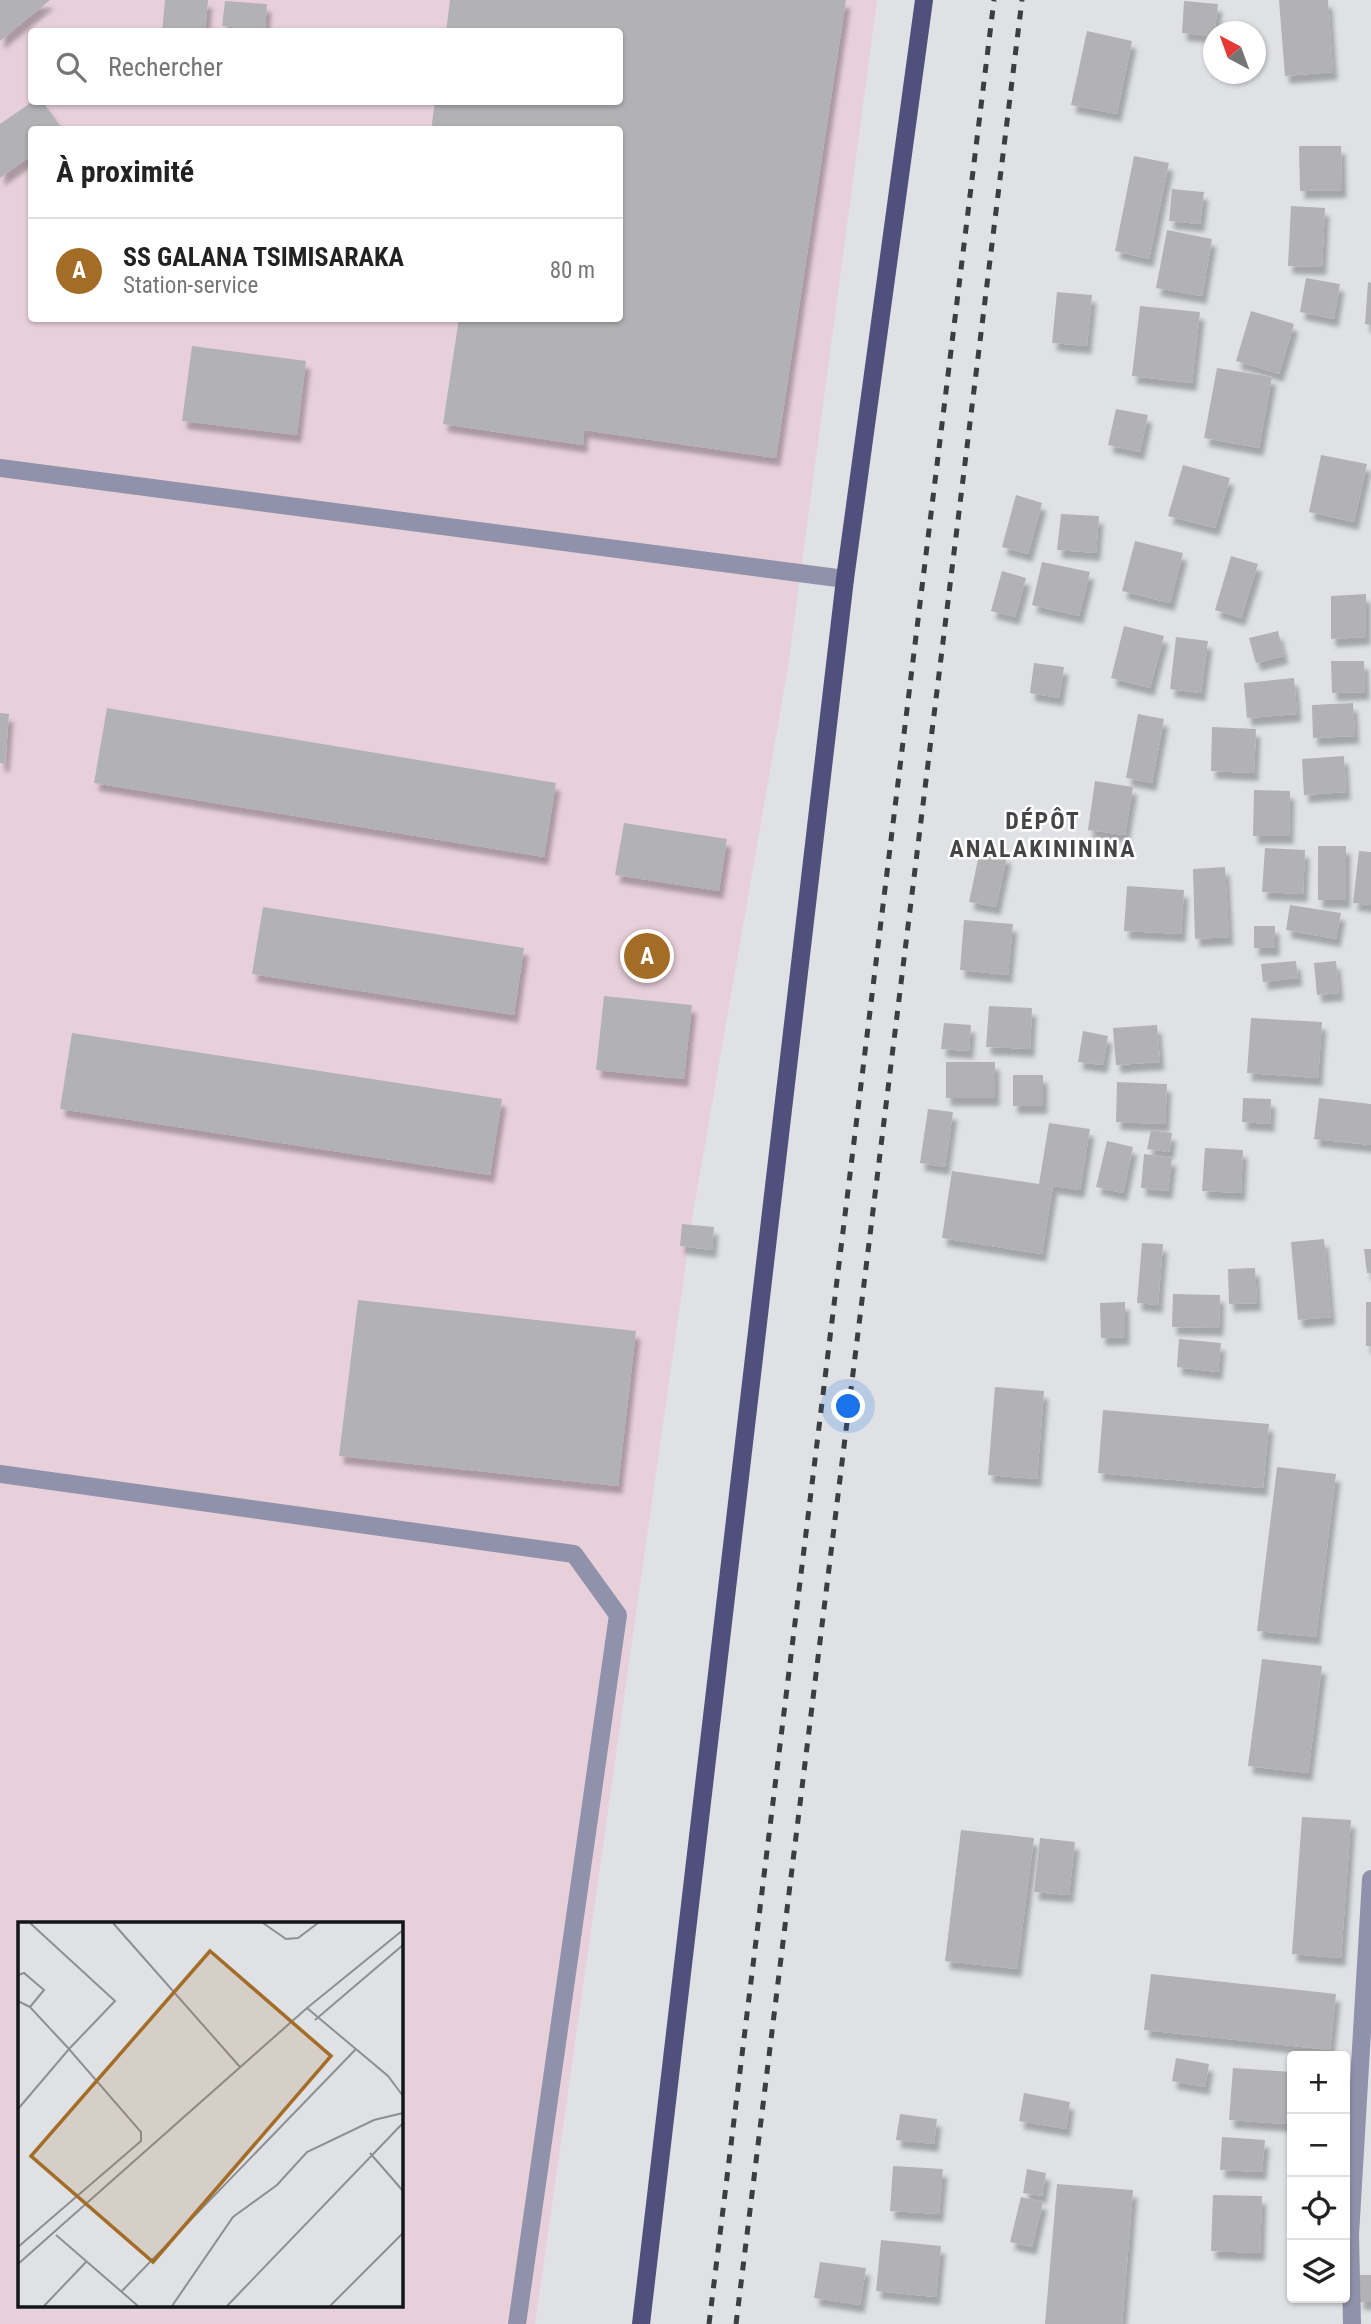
<!DOCTYPE html>
<html lang="fr">
<meta charset="utf-8">
<style>
body{margin:0;font-family:"Roboto Condensed",sans-serif;background:#f2f2f2;color:#222}
.controls{position:absolute;right:21px;bottom:21px;display:grid;overflow:hidden;border-radius:7px;box-shadow:0 2px 5px #0004}
.controls button{width:63px;height:63px;display:grid;place-items:center;padding:0;border:0;border-bottom:2px solid #e0e0e0;background:#fff;color:#222;font:35px sans-serif}
.compass{position:absolute;left:1203px;top:21px;width:63px;height:63px;border-radius:50%;background:#fff;box-shadow:0 2px 5px #0004;rotate:319deg}
.you{position:absolute;left:849px;top:1407px;width:24px;height:24px;margin:-18px;border:5px solid #fff;border-radius:50%;background:#1a73e8;box-shadow:0 0 0 10px #1a73e833}
.badge{display:grid;place-items:center;width:46px;height:46px;border-radius:50%;background:#a36d27;color:#fff;font-size:23px;font-weight:700}
.pin{position:absolute;translate:-50% -50%;border:4px solid #fff;box-shadow:0 2px 7px #0006}
.list{margin:0;padding:0;list-style:none}
h2{display:flex;justify-content:space-between;align-items:center;height:91px;margin:0;padding:0 28px;font-size:30px}
h2 small{font-size:23px;font-weight:400;color:#767676}
.list li{display:grid;grid-template-columns:46px 1fr auto;gap:21px;align-items:center;box-sizing:border-box;height:105px;padding:0 28px;border-top:2px solid #e0e0e0}
.list b{display:block;font-size:26px;white-space:nowrap}
.list p{margin:0;font-size:23px;white-space:nowrap;color:#767676}
.list em{font-size:23px;font-style:normal;color:#767676}
.icon{flex:none;width:38px;height:38px;fill:none;stroke:currentColor;stroke-width:2;stroke-linecap:round;stroke-linejoin:round}
.map{position:relative;flex:none;width:1371px;height:2324px;overflow:hidden}
.search{position:absolute;background:#fff;box-shadow:0 2px 5px #0004;left:28px;top:28px;width:595px;height:77px;display:flex;align-items:center;gap:18px;box-sizing:border-box;padding:0 24px;border-radius:7px;color:#767676;font-size:26px}
.panel{position:absolute;background:#fff;box-shadow:0 2px 5px #0004;left:28px;top:126px;width:595px;height:196px;border-radius:7px}
.map>svg:first-child{display:block}
.industrial{fill:#e8d0da;fill-rule:evenodd}
.building{fill:#b2b2b5;filter:url(#shadow)}
.lines{fill:none;stroke-linecap:round;stroke-linejoin:round}
.minor{stroke:#9092ab;stroke-width:18}
.major{stroke:#50507c;stroke-width:18}
.rail{stroke:#3c3d3f;stroke-width:5;stroke-dasharray:9 9;stroke-linecap:butt}
.labels{text-anchor:middle;dominant-baseline:central;stroke-width:5;stroke-linejoin:round;paint-order:stroke}
.district-label{font-size:24px;font-weight:bold;letter-spacing:2px;fill:#434547;stroke:#fff}
.inset-road{fill:none;stroke:#8e8f92;stroke-width:2}
.view{fill:#a36d27;fill-opacity:0.15;stroke:#a36d27;stroke-width:3.5}
.inset-edge{fill:none;stroke:#141516;stroke-width:3.5}
</style>
<div class="map">
<svg width="1371" height="2324" viewBox="0 0 1371 2324">
<defs>
<filter id="shadow"><feDropShadow dx="4.5" dy="8" stdDeviation="2" flood-color="#0004"/></filter>
</defs>
<rect width="100%" height="100%" fill="#dfe1e4"/>
<path class="industrial" d="M0 0H877L788 667 693 1213 535 2324H0ZM32 32H620V102H32ZM32 130H620V318H32ZM19 1923H401V2305H19Z"/>
<g class="building">
<polygon points="0,0 50,0 0,41"/>
<polygon points="165,0 208,0 205,32 162,32"/>
<polygon points="450,0 846,0 776,458 584,430 583,445 443,424 459,318 620,318 620,130 431,130 435,102 620,102 620,32 446,32"/>
<polygon points="1279,0 1328,0 1333,72 1285,76"/>
<polygon points="225,1 267,4 265,30 222,26"/>
<polygon points="1184,1 1218,4 1214,36 1182,33"/>
<polygon points="1087,31 1132,41 1117,114 1071,105"/>
<polygon points="32,102 43,102 63,130 32,130 32,155 0,178 0,124"/>
<polygon points="1299,146 1341,146 1342,190 1300,191"/>
<polygon points="1134,156 1169,163 1149,259 1115,251"/>
<polygon points="1172,189 1204,192 1200,224 1169,221"/>
<polygon points="1291,206 1325,208 1322,267 1288,266"/>
<polygon points="1167,230 1212,239 1202,296 1156,288"/>
<polygon points="1306,278 1340,284 1334,319 1300,312"/>
<polygon points="1368,282 1371,283 1371,325 1365,324"/>
<polygon points="1057,292 1092,295 1087,346 1052,343"/>
<polygon points="1140,306 1200,312 1192,383 1132,376"/>
<polygon points="1251,311 1294,324 1279,374 1236,361"/>
<polygon points="192,346 306,361 297,435 182,421"/>
<polygon points="1217,368 1272,377 1259,448 1204,438"/>
<polygon points="1116,409 1148,415 1140,452 1108,445"/>
<polygon points="1321,455 1367,464 1354,522 1309,512"/>
<polygon points="1183,465 1230,478 1215,528 1168,516"/>
<polygon points="1016,495 1042,503 1028,554 1002,547"/>
<polygon points="1061,514 1099,516 1096,553 1057,550"/>
<polygon points="1135,541 1183,553 1170,603 1122,591"/>
<polygon points="1231,556 1258,564 1241,618 1215,610"/>
<polygon points="1042,562 1090,572 1079,616 1032,605"/>
<polygon points="1002,571 1026,578 1015,617 991,611"/>
<polygon points="1366,594 1366,637 1331,639 1331,596"/>
<polygon points="1124,626 1164,636 1150,688 1111,678"/>
<polygon points="1278,631 1284,656 1256,663 1249,638"/>
<polygon points="1176,637 1208,641 1201,693 1170,689"/>
<polygon points="1331,661 1364,661 1365,692 1332,693"/>
<polygon points="1034,663 1064,667 1059,698 1030,693"/>
<polygon points="1294,678 1297,714 1247,718 1244,683"/>
<polygon points="1353,703 1355,736 1313,738 1312,705"/>
<polygon points="107,708 556,783 544,857 94,783"/>
<polygon points="0,713 9,714 5,764 0,763"/>
<polygon points="1138,714 1164,719 1152,783 1126,778"/>
<polygon points="1212,727 1256,729 1254,773 1211,771"/>
<polygon points="1344,756 1346,792 1304,795 1302,759"/>
<polygon points="1095,781 1133,787 1125,835 1088,830"/>
<polygon points="1254,790 1290,791 1289,836 1253,836"/>
<polygon points="624,823 727,839 719,891 615,875"/>
<rect x="1318" y="846" width="28" height="54"/>
<polygon points="1265,848 1305,850 1303,894 1262,892"/>
<polygon points="980,850 1007,856 996,907 969,902"/>
<polygon points="1359,851 1371,852 1371,905 1353,903"/>
<polygon points="1225,867 1229,937 1195,939 1193,869"/>
<polygon points="1127,886 1184,890 1181,934 1124,931"/>
<polygon points="1290,905 1341,913 1336,939 1286,930"/>
<polygon points="263,907 524,948 514,1015 252,974"/>
<polygon points="964,920 1013,924 1008,975 960,970"/>
<rect x="1254" y="926" width="21" height="22"/>
<polygon points="1296,961 1298,978 1263,982 1261,964"/>
<polygon points="1336,961 1339,993 1317,995 1314,963"/>
<polygon points="604,996 692,1005 684,1079 596,1070"/>
<polygon points="989,1006 1032,1008 1030,1049 986,1047"/>
<polygon points="1251,1018 1322,1022 1318,1078 1247,1073"/>
<polygon points="944,1023 971,1025 969,1051 941,1049"/>
<polygon points="1157,1025 1160,1062 1116,1065 1113,1028"/>
<polygon points="1083,1031 1108,1036 1103,1065 1078,1062"/>
<polygon points="72,1033 502,1099 490,1175 60,1109"/>
<rect x="946" y="1062" width="49" height="36"/>
<rect x="1013" y="1075" width="30" height="31"/>
<polygon points="1117,1082 1167,1084 1165,1124 1116,1122"/>
<polygon points="1243,1098 1271,1099 1270,1124 1242,1122"/>
<polygon points="1319,1098 1371,1104 1371,1145 1314,1139"/>
<polygon points="928,1109 953,1112 945,1167 920,1163"/>
<polygon points="1049,1123 1090,1129 1080,1190 1053,1186 1042,1254 942,1238 952,1171 1039,1184"/>
<polygon points="1151,1130 1172,1133 1169,1152 1147,1149"/>
<polygon points="1107,1141 1133,1147 1123,1193 1096,1187"/>
<polygon points="1205,1148 1243,1150 1241,1193 1202,1191"/>
<polygon points="1144,1154 1172,1158 1168,1191 1141,1188"/>
<polygon points="682,1224 714,1227 712,1250 680,1246"/>
<polygon points="1324,1239 1331,1317 1298,1320 1291,1242"/>
<polygon points="1142,1243 1163,1244 1158,1305 1137,1303"/>
<polygon points="1364,1249 1371,1249 1371,1273 1367,1273"/>
<polygon points="1255,1268 1257,1303 1229,1304 1228,1269"/>
<polygon points="1173,1294 1220,1295 1219,1328 1172,1327"/>
<polygon points="358,1300 636,1331 618,1486 339,1456"/>
<polygon points="1125,1302 1125,1337 1101,1338 1100,1303"/>
<rect x="1366" y="1302" width="5" height="44"/>
<polygon points="1179,1339 1221,1343 1218,1372 1177,1367"/>
<polygon points="995,1387 1044,1391 1037,1479 988,1475"/>
<polygon points="1103,1410 1269,1424 1263,1488 1098,1473"/>
<polygon points="1277,1467 1336,1474 1316,1637 1257,1631"/>
<polygon points="1262,1659 1322,1666 1308,1773 1248,1766"/>
<polygon points="1302,1817 1351,1820 1341,1958 1292,1954"/>
<polygon points="961,1830 1034,1838 1017,1969 945,1961"/>
<polygon points="1040,1838 1075,1842 1069,1895 1034,1892"/>
<polygon points="1151,1974 1336,1994 1330,2050 1144,2030"/>
<polygon points="1176,2058 1209,2064 1205,2087 1172,2081"/>
<polygon points="1233,2068 1292,2072 1287,2124 1229,2120"/>
<polygon points="1024,2093 1070,2102 1066,2129 1019,2121"/>
<polygon points="900,2114 937,2119 934,2144 896,2140"/>
<polygon points="1222,2137 1265,2140 1262,2172 1220,2170"/>
<polygon points="893,2166 943,2169 939,2214 890,2211"/>
<polygon points="1027,2169 1046,2173 1042,2196 1023,2193"/>
<polygon points="1057,2184 1133,2190 1122,2324 1045,2324"/>
<polygon points="1213,2195 1262,2196 1260,2253 1211,2251"/>
<polygon points="1021,2197 1043,2202 1032,2247 1010,2242"/>
<polygon points="881,2240 941,2246 936,2297 876,2291"/>
<polygon points="820,2262 866,2268 860,2305 814,2298"/>
<polygon points="1360,2275 1371,2275 1371,2302 1359,2302"/>
</g>
<g class="lines">
<g class="minor">
<polyline points="0,468 845,579"/>
<polyline points="0,1474 574,1554 618,1615 517,2324"/>
<polyline points="1352,2324 1350,2235 1371,1879"/>
</g>
<polyline class="major" points="641,2324 845,579 924,0"/>
<g class="rail">
<polyline points="709,2324 994,0"/>
<polyline points="736,2324 1022,0"/>
</g>
</g>
<g class="labels">
<g class="district-label">
<text x="1043" y="821">DÉPÔT<tspan x="1043" dy="28">ANALAKINININA</tspan></text>
</g>
</g>
<g transform="translate(18 1922)">
<rect width="385" height="385" fill="#dfe1e4"/>
<path class="inset-road" d="M95 1 222 145M245 1 268 17 280 16 300 1M0 53 6 51 26 68 12 85M0 79 12 85 51 127 97 79 12 1M289 86 370 154 385 174M297 98 385 23M0 187 51 127 123 210V219L0 325M352 231 385 269M38 313 120 384M0 342 289 86 385 8M103 370 338 127M26 384 68 340M154 384 215 295 259 263 289 230 356 198 385 191M209 384 385 201M312 384 385 311"/>
<path class="view" d="M192 29 313 134 135 340 13 234Z"/>
<rect width="385" height="385" class="inset-edge"/>
</g>
</svg>
<div class="controls">
<button>+</button>
<button>−</button>
<button><svg class="icon" aria-label="locate" viewBox="0 0 24 24"><circle cx="12" cy="12" r="6"/><path d="M12 2v4M12 18v4M2 12h4M18 12h4"/></svg></button>
<button><svg class="icon" aria-label="layers" viewBox="0 0 24 24"><path d="M12 4l9 5-9 5-9-5zM3 14l9 5 9-5"/></svg></button>
</div>
<svg class="compass" viewBox="-18 -18 36 36"><path d="M0-13l5 13h-10z" fill="#e53935"/><path d="M0 13l5-13h-10z" fill="#767676"/></svg>
<div class="you"></div>
<div class="pin badge" style="left:647px;top:956px">A</div>
<div class="search"><svg class="icon" aria-label="search" viewBox="0 0 24 24"><circle cx="10" cy="10" r="6"/><path d="M15 15l6 6"/></svg>Rechercher</div>
<section class="panel">
<h2>À proximité<small></small></h2>
<ul class="list">
<li><span class="badge">A</span><div><b>SS GALANA TSIMISARAKA</b><p>Station-service</p></div><em>80 m</em></li>
</ul>
</section>
</div>
